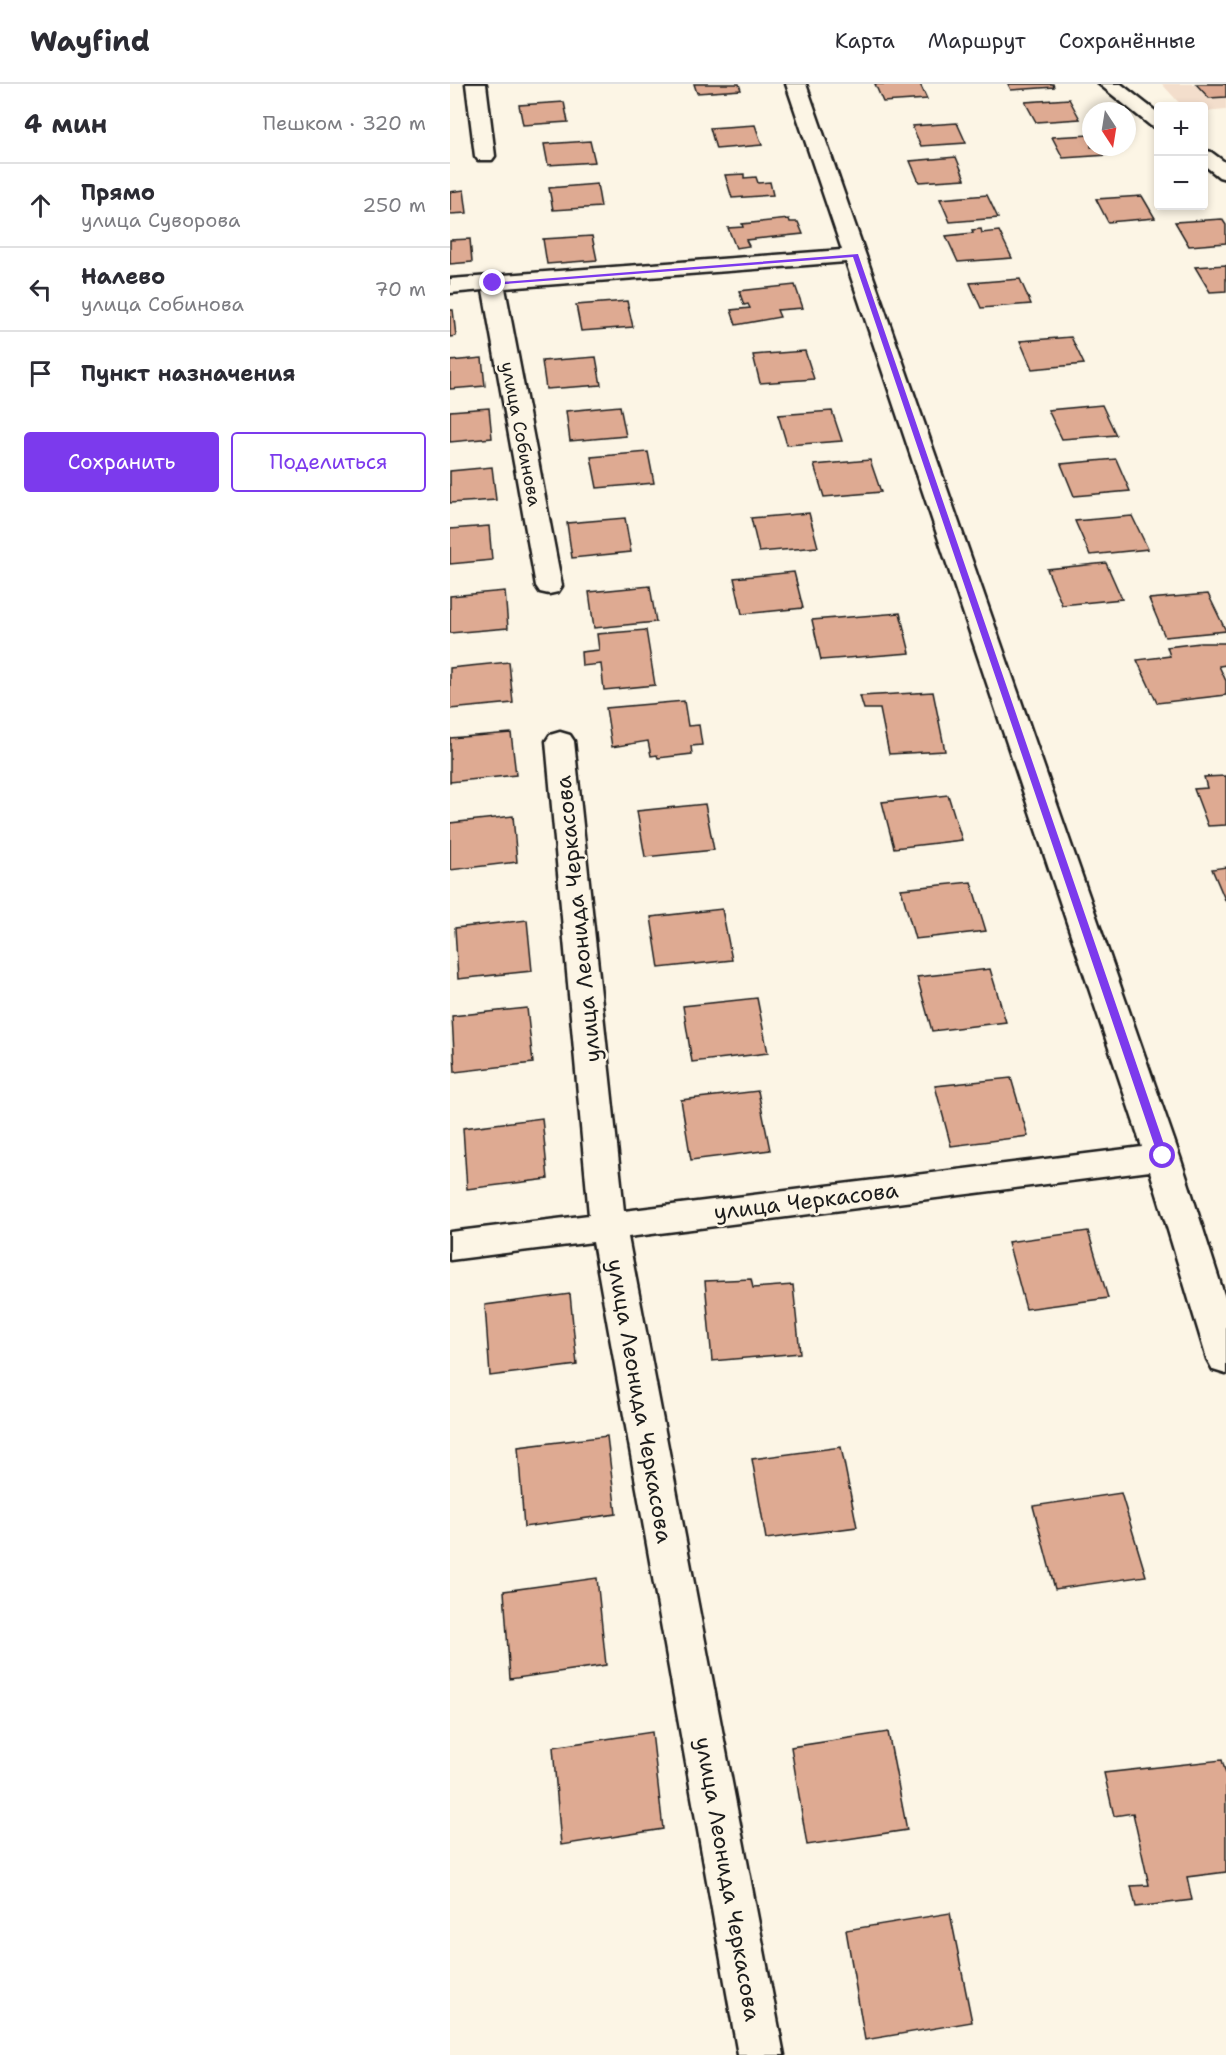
<!DOCTYPE html>
<html lang="ru">
<meta charset="utf-8">
<style>
body{margin:0;font-family:"Shantell Sans",sans-serif;background:#f7f7f7;color:#2b2b33}
.controls{position:absolute;right:18px;top:18px;display:grid;overflow:hidden;border-radius:6px;box-shadow:0 3px 9px #0003}
.controls button{width:54px;height:54px;display:grid;place-items:center;padding:0;border:0;border-bottom:2px solid #e1e1e2;background:#fff;color:#2b2b33;font:30px sans-serif}
.compass{position:absolute;left:632px;top:18px;width:54px;height:54px;border-radius:50%;background:#fff;box-shadow:0 3px 9px #0003;rotate:168deg}
.stop{position:absolute;width:18px;height:18px;margin:-14px;border:4px solid #7c3aed;border-radius:50%;background:#fff}
.stop.end{background:#7c3aed;border-color:#fff;box-shadow:0 2px 6px #0008}
.list{margin:0;padding:0;list-style:none}
h2{display:flex;justify-content:space-between;align-items:center;height:78px;margin:0;padding:0 24px;font-size:26px}
h2 small{font-size:20px;font-weight:400;color:#7c7c81}
.list li{display:grid;grid-template-columns:39px 1fr auto;gap:18px;align-items:center;box-sizing:border-box;height:84px;padding:0 24px;border-top:2px solid #e1e1e2}
.list b{display:block;font-size:22px;white-space:nowrap}
.list p{margin:0;font-size:20px;white-space:nowrap;color:#7c7c81}
.list em{font-size:20px;font-style:normal;color:#7c7c81}
.actions{display:flex;gap:12px;padding:18px 24px}
.actions a{flex:1;padding:14px 0;border:2px solid #7c3aed;border-radius:6px;text-align:center;font-size:21px;color:#7c3aed}
.actions .main{background:#7c3aed;color:#fff}
.icon{flex:none;width:33px;height:33px;fill:none;stroke:currentColor;stroke-width:2;stroke-linecap:round;stroke-linejoin:round}
.map{position:relative;flex:none;width:776px;height:1971px;overflow:hidden}
header{display:flex;align-items:center;gap:36px;box-sizing:border-box;height:84px;padding:0 30px;background:#fff;border-bottom:2px solid #e1e1e2}
header strong{font-size:28px}
nav{display:flex;gap:33px;margin-inline-start:auto;font-size:21px}
main{display:flex}
aside{flex:1;background:#fff}
.map>svg:first-child{display:block}
.built{fill:#f3decc}
.building{fill:#deaa92;stroke:#1c1c1c;stroke-width:1.5}
.lines{fill:none;stroke-linecap:round;stroke-linejoin:round}
.minor-casing{stroke:#1c1c1c;stroke-width:5}
.minor{fill:#fcf5e5;fill-rule:evenodd}
.route{fill:#7c3aed}
.labels{text-anchor:middle;dominant-baseline:central;stroke-width:5;stroke-linejoin:round;paint-order:stroke}
.far-street-label{font-size:18px;fill:#1c1c1c;stroke:#fcf5e5}
.street-label{font-size:22px;fill:#1c1c1c;stroke:#fcf5e5}
</style>
<header>
<strong>Wayfind</strong>
<nav><a>Карта</a><a>Маршрут</a><a>Сохранённые</a></nav>
</header>
<main>
<aside>
<h2>4 мин<small>Пешком · 320 m</small></h2>
<ul class="list">
<li><svg class="icon" aria-label="ahead" viewBox="0 0 24 24"><path d="M12 20V5M6 11l6-6 6 6"/></svg><div><b>Прямо</b><p>улица Суворова</p></div><em>250 m</em></li>
<li><svg class="icon" aria-label="left" viewBox="0 0 24 24"><path d="M17 20v-9H6M10 6l-5 5 5 5"/></svg><div><b>Налево</b><p>улица Собинова</p></div><em>70 m</em></li>
<li><svg class="icon" aria-label="arrive" viewBox="0 0 24 24"><path d="M6 21V4h12l-3 4 3 4H6"/></svg><div><b>Пункт назначения</b></div></li>
</ul>
<div class="actions"><a class="main">Сохранить</a><a>Поделиться</a></div>
</aside>
<div class="map">
<svg width="776" height="1971" viewBox="0 0 776 1971">
<rect width="100%" height="100%" fill="#fcf5e5"/>
<filter id="ink" filterUnits="userSpaceOnUse"><feTurbulence type="fractalNoise" baseFrequency=".0167" numOctaves="2"/><feDisplacementMap in="SourceGraphic" scale="12" xChannelSelector="R" yChannelSelector="G"/><feConvolveMatrix kernelMatrix="1 2 1 2 8 2 1 2 1" color-interpolation-filters="sRGB"/></filter>
<g filter="url(#ink)">
<polygon class="built" points="712,0 776,0 776,26 754,28 754,22 732,22"/>
<g class="building">
<polygon points="244,0 289,0 291,6 247,9"/>
<polygon points="425,0 470,0 477,15 433,18"/>
<polygon points="558,0 603,0 604,3 561,6"/>
<polygon points="746,0 776,0 776,13 759,14"/>
<polygon points="619,15 630,35 586,38 575,18"/>
<polygon points="114,18 118,38 73,41 69,21"/>
<polygon points="507,39 516,59 471,62 462,42"/>
<polygon points="305,41 312,61 266,65 260,44"/>
<polygon points="641,51 641,63 654,63 658,71 613,74 602,53"/>
<polygon points="140,57 145,78 98,81 94,60"/>
<polygon points="506,73 515,95 469,98 460,77"/>
<polygon points="294,90 294,94 306,93 308,99 320,98 323,111 282,114 275,91"/>
<polygon points="147,100 151,123 103,126 99,104"/>
<polygon points="14,106 17,129 0,130 0,108"/>
<polygon points="537,111 548,134 500,138 490,115"/>
<polygon points="692,112 705,134 658,138 646,115"/>
<polygon points="339,135 340,138 348,138 353,150 296,156 299,162 286,164 278,144 293,143 292,140"/>
<polygon points="772,135 776,141 776,159 739,162 725,138"/>
<polygon points="531,145 532,149 549,147 562,174 508,178 496,152 523,149 522,146"/>
<polygon points="142,152 147,176 97,180 93,155"/>
<polygon points="20,155 22,178 0,180 0,156"/>
<polygon points="776,181 776,207 760,208 745,183"/>
<polygon points="570,195 581,220 531,224 520,199"/>
<polygon points="345,201 353,224 327,226 330,233 286,241 281,226 300,224 298,220 294,221 289,207"/>
<polygon points="177,217 183,243 131,247 126,221"/>
<polygon points="0,226 3,226 6,252 0,253"/>
<polygon points="621,253 634,280 582,285 570,257"/>
<polygon points="355,267 364,295 310,299 303,271"/>
<polygon points="146,273 151,301 96,305 92,277"/>
<polygon points="32,274 35,302 0,305 0,277"/>
<polygon points="652,321 666,351 612,355 598,326"/>
<polygon points="170,322 176,352 120,357 116,327"/>
<polygon points="39,324 42,354 0,358 0,327"/>
<polygon points="382,327 392,357 337,361 328,331"/>
<polygon points="198,368 204,399 147,404 141,373"/>
<polygon points="666,375 680,407 624,412 611,380"/>
<polygon points="420,376 431,408 374,413 364,381"/>
<polygon points="42,383 46,416 0,419 0,387"/>
<polygon points="359,429 368,463 309,468 301,434"/>
<polygon points="682,432 698,465 640,471 625,437"/>
<polygon points="175,434 181,468 122,474 117,439"/>
<polygon points="39,442 42,476 0,480 0,445"/>
<polygon points="656,479 672,515 612,521 597,485"/>
<polygon points="344,488 353,524 292,530 284,494"/>
<polygon points="200,502 206,538 144,544 139,508"/>
<polygon points="55,507 58,544 0,549 0,512"/>
<polygon points="758,510 776,547 715,553 699,515"/>
<polygon points="450,529 460,569 371,576 362,536"/>
<polygon points="196,546 205,601 154,606 151,580 132,582 131,568 149,566 147,550"/>
<polygon points="750,559 776,559 776,581 769,582 776,597 776,611 707,619 687,576 720,572 717,563"/>
<polygon points="59,578 63,619 0,625 0,584"/>
<polygon points="483,608 495,667 439,670 430,625 414,625 410,612"/>
<polygon points="234,617 238,642 249,641 252,661 241,662 242,670 208,674 207,671 201,672 198,657 162,663 156,624"/>
<polygon points="61,649 66,691 0,698 0,654"/>
<polygon points="776,692 776,741 758,742 744,705 757,704 754,693"/>
<polygon points="498,711 512,756 444,764 432,718"/>
<polygon points="255,720 264,766 195,773 187,727"/>
<polygon points="63,732 67,778 0,786 0,739"/>
<polygon points="776,783 776,818 762,785"/>
<polygon points="521,798 536,847 465,855 451,805"/>
<polygon points="272,825 282,876 209,884 201,833"/>
<polygon points="77,836 82,887 8,895 5,844"/>
<polygon points="540,885 556,938 482,947 467,893"/>
<polygon points="307,914 318,969 242,978 233,922"/>
<polygon points="77,924 83,979 5,988 2,932"/>
<polygon points="561,994 578,1052 501,1062 485,1002"/>
<polygon points="308,1007 320,1066 241,1076 231,1016"/>
<polygon points="92,1034 98,1095 17,1105 13,1044"/>
<polygon points="638,1147 658,1214 576,1225 558,1158"/>
<polygon points="301,1195 303,1204 343,1201 350,1269 262,1277 255,1197"/>
<polygon points="120,1210 127,1281 40,1292 35,1221"/>
<polygon points="157,1352 166,1430 74,1443 68,1363"/>
<polygon points="391,1363 407,1443 316,1455 302,1375"/>
<polygon points="671,1409 696,1492 605,1505 583,1422"/>
<polygon points="147,1494 156,1581 60,1595 54,1507"/>
<polygon points="202,1648 213,1745 111,1761 103,1663"/>
<polygon points="438,1648 457,1746 357,1761 341,1663"/>
<polygon points="772,1676 776,1690 776,1788 737,1793 742,1816 686,1823 681,1802 699,1801 683,1729 664,1732 654,1689"/>
<polygon points="500,1829 522,1938 415,1956 396,1846"/>
</g>
<g class="lines">
<defs>
<g id="minor">
<polygon points="16,0 36,0 45,72 42,76 28,76 25,72"/>
<polygon points="336,0 356,0 730,1073 776,1217 776,1290 763,1286 757,1275 700,1087 178,1153 334,1971 288,1971 143,1158 0,1176 0,1148 139,1131 96,657 100,651 110,648 120,651 124,657 174,1127 692,1063 396,178 55,204 112,502 108,508 99,510 90,508 86,502 33,206 0,209 0,195 392,166"/>
<polygon points="649,0 671,0 708,29 708,44 701,42"/>
<polygon points="754,66 761,68 776,79 776,95 769,93 754,81"/>
</g>
</defs>
<use href="#minor" class="minor-casing"/>
<use href="#minor" class="minor"/>
</g>
</g>
<polygon class="route" points="408,170 718,1072 717,1075 713,1076 708,1072 403,173 43,201 39,199"/>
<g class="labels">
<g class="far-street-label">
<text transform="translate(71 350) rotate(79)">улица Собинова</text>
</g>
<g class="street-label">
<text transform="translate(128 835) rotate(-96)">улица Леонида Черкасова</text>
<text transform="translate(356 1117) rotate(-7)">улица Черкасова</text>
<text transform="translate(190 1317) rotate(80)">улица Леонида Черкасова</text>
<text transform="translate(278 1795) rotate(80)">улица Леонида Черкасова</text>
</g>
</g>
</svg>
<div class="controls">
<button>+</button>
<button>−</button>
</div>
<svg class="compass" viewBox="-18 -18 36 36"><path d="M0-13l5 13h-10z" fill="#e53935"/><path d="M0 13l5-13h-10z" fill="#7c7c81"/></svg>
<div class="stop" style="left:713px;top:1072px"></div>
<div class="stop end" style="left:43px;top:199px"></div>
</div>
</main>
